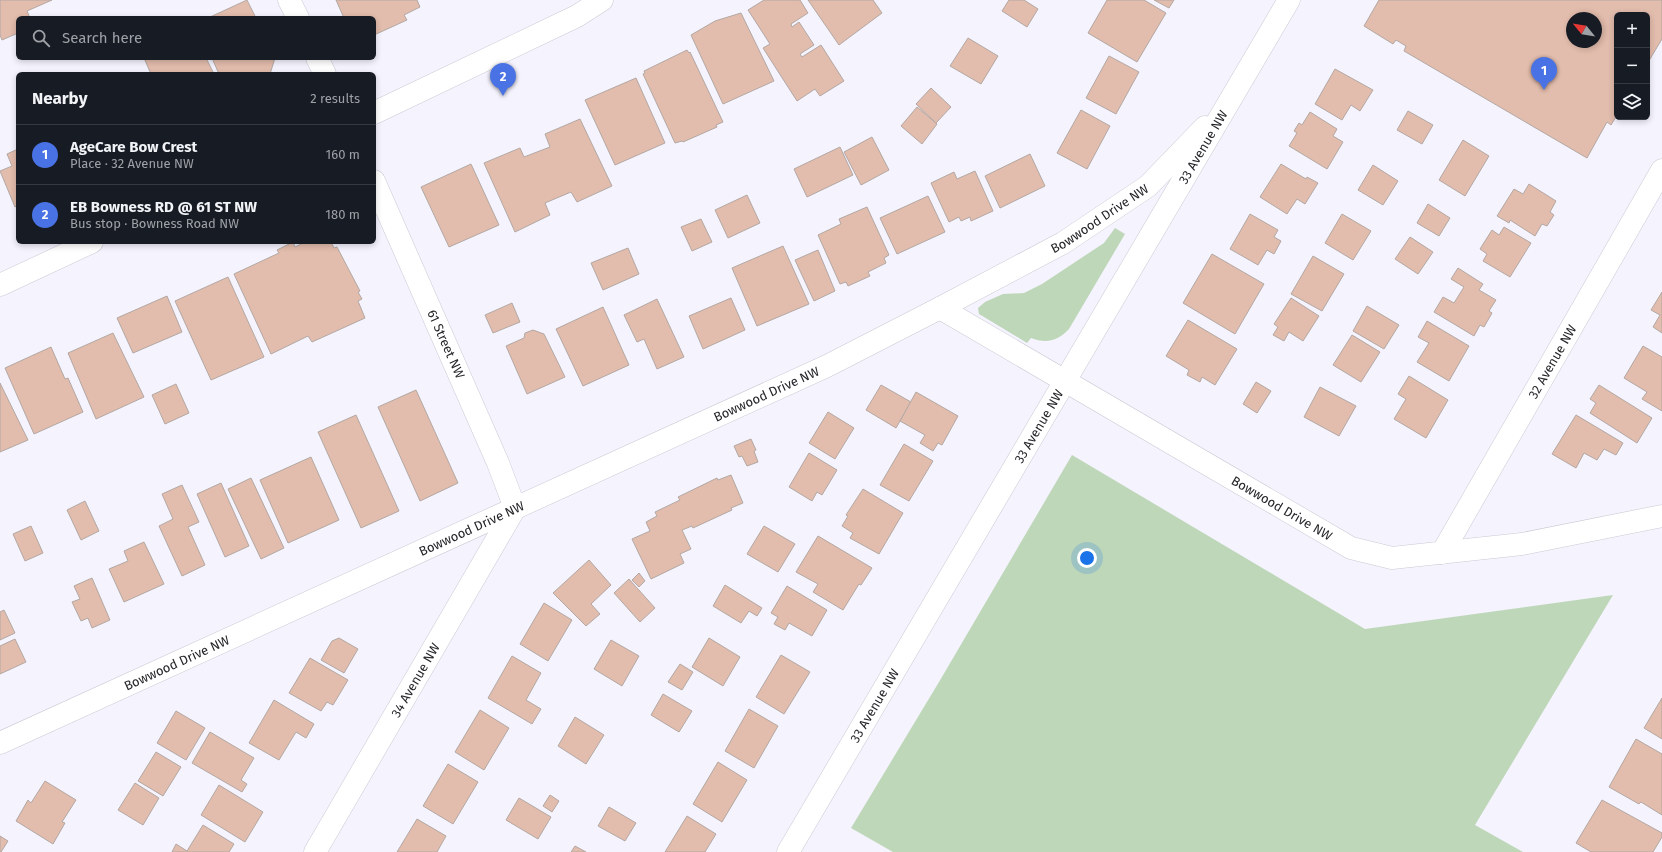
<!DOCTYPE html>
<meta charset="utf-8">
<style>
body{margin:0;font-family:"Fira Sans",sans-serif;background:#20242c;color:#f1f3f6}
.controls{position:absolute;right:12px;top:12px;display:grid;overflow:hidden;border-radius:6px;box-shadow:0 2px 6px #0003}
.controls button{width:36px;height:36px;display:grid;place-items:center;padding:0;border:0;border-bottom:1px solid #363941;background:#171b24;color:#f1f3f6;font:20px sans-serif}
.compass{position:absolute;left:1566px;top:12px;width:36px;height:36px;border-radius:50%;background:#171b24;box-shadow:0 2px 6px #0003;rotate:300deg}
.you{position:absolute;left:1087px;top:558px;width:14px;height:14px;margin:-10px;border:3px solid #fff;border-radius:50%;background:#1a73e8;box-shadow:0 0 0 6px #1a73e833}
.badge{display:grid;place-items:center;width:26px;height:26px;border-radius:50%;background:#4973e5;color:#fff;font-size:13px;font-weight:700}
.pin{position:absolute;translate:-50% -33px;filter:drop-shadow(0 1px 2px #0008)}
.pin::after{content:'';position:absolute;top:21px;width:14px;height:12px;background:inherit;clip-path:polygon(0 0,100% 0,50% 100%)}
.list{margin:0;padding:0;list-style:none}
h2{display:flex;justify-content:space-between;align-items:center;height:52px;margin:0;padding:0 16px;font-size:17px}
h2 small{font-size:13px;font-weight:400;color:#9ea1a6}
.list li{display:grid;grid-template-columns:26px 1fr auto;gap:12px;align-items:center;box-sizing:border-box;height:60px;padding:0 16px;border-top:1px solid #363941}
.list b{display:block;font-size:15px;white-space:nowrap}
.list p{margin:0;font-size:13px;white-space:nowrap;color:#9ea1a6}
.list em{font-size:13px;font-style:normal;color:#9ea1a6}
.icon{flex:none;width:22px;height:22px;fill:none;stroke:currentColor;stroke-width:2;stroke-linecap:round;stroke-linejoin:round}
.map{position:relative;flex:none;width:1662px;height:852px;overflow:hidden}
.search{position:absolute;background:#171b24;box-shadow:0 2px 6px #0003;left:16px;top:16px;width:360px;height:44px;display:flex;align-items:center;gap:10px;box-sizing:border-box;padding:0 14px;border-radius:6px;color:#9ea1a6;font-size:15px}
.panel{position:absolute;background:#171b24;box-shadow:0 2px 6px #0003;left:16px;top:72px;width:360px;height:172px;border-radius:6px}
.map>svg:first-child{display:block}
.green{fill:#bfd7b9}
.building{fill:#e2bcac;stroke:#b3a8a3;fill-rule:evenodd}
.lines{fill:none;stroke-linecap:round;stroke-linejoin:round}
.street-casing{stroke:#cbcad4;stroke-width:23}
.secondary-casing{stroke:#cbcad4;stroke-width:23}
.street{stroke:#fff;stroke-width:22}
.secondary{stroke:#fff;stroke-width:22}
.labels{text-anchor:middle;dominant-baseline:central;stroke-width:3.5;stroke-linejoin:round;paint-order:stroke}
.street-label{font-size:13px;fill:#262529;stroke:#fff}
</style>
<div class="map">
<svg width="1662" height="852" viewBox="0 0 1662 852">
<rect width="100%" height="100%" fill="#f4f3fe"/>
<g class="green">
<path d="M1115 228 1125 234 1069 329C1058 341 1046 344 1031 338L1027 343 979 314 978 308 985 302 1003 294 1024 293 1042 284 1104 243Z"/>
<polygon points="1072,455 1365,629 1613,595 1475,825 1523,852 893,852 851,828 939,682"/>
</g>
<g class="building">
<polygon points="0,0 52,0 27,11 30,18 18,18 18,33 2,40 0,35"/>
<polygon points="247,0 256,18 208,18"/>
<polygon points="336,0 417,0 420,7 404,15 407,20 374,35 374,18 344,18"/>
<polygon points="764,0 800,0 808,13 791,24 792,27 799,22 814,45 800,54 802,57 821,45 844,81 820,96 815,89 797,101 763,48 770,44 748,10"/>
<polygon points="808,0 873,0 882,13 839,45"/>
<polygon points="1009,0 1024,0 1038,9 1027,27 1002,11"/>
<polygon points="1107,0 1144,0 1166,13 1137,62 1088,33"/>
<polygon points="1154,0 1174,0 1169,8"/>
<path d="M1379 0H1662V39L1647 64V15H1617V115L1611 125 1607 122 1587 158 1404 51 1406 46 1396 40 1393 44 1364 26ZM1572 18H1596V42H1572Z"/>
<polygon points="741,13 774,81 723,104 691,35 715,21"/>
<polygon points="968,38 998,56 981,84 950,66"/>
<polygon points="687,50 689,53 690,52 723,122 716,125 717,127 683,142 682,141 675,143 643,74 645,73 644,71"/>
<polygon points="1109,56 1139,72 1116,114 1086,98"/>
<polygon points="144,58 206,58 214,74 151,74"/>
<polygon points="212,58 275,58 270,74 219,74"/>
<polygon points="1335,69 1373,90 1360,111 1351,105 1342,120 1315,104"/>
<polygon points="636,78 665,143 615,165 585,100"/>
<polygon points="931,88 951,107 936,123 916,104"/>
<polygon points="917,107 937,124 922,144 901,126"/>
<polygon points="1081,110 1110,126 1087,169 1057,153"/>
<polygon points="1408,111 1433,125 1422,144 1397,130"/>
<polygon points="1310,112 1337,129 1333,136 1343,142 1327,169 1289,146 1297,133 1294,131 1299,123 1302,125"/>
<polygon points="580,119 612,186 577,202 571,192 545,203 550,215 515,232 484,163 520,148 524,157 550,147 545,134"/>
<polygon points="872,137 889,170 861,185 844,152"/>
<polygon points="1463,140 1489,156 1465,196 1439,180"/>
<polygon points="840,147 853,175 807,197 794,169"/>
<polygon points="18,149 18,205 15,207 0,171 12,166 7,154"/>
<polygon points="1030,154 1045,186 1000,208 985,176"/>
<polygon points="471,164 499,225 449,247 421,187"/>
<polygon points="1281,164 1306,179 1307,177 1318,183 1305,204 1297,199 1287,214 1260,197"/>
<polygon points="1373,165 1398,181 1383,205 1358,190"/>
<polygon points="975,171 993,211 971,221 970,217 961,221 959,217 949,222 931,183 954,172 957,179"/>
<polygon points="1529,184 1556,201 1550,212 1554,215 1547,226 1542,224 1535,236 1510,220 1509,223 1497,216 1514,189 1523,194"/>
<polygon points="747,195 760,223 728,238 715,210"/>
<polygon points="928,196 945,232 897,254 880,218"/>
<polygon points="1428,204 1450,218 1439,236 1417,223"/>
<polygon points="867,207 889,255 884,258 886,263 868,272 870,276 848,286 846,282 840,284 818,235 841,224 839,219"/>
<polygon points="1250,214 1278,230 1274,237 1281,241 1274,254 1267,250 1258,265 1230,249"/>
<polygon points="1342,214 1371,231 1353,260 1325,243"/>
<polygon points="701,219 712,242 692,251 681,227"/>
<polygon points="1504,227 1531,243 1510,277 1483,261 1487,254 1480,249 1492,230 1499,235"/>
<polygon points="1410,237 1433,252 1418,274 1395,259"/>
<polygon points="293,242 295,247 305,242 331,242 334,248 337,247 360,291 358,292 362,299 358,301 365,318 312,342 308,336 271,354 234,274 279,253 277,250"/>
<polygon points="783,246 809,304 757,326 732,268"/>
<polygon points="628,248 639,274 603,290 591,263"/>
<polygon points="818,250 835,291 814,301 795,260"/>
<polygon points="1212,254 1264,284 1235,334 1183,303"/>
<polygon points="1313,256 1344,274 1322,311 1291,294"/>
<polygon points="1458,268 1483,284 1479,290 1496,300 1489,311 1492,313 1484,327 1480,325 1474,336 1434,312 1443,297 1454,303 1464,287 1451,279"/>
<polygon points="228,277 264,357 211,380 175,301"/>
<polygon points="1662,292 1662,333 1653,327 1660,315 1651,310"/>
<polygon points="167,296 182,332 133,353 117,318"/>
<polygon points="731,298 745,330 703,349 689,316"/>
<polygon points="1291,298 1319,316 1303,341 1289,332 1284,341 1273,335 1278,327 1274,324"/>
<polygon points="657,299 684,357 657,369 644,339 637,342 624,315"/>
<polygon points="512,303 520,322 493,333 485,315"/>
<polygon points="1367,306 1399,325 1384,349 1353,331"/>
<polygon points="603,307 629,365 583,386 556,329"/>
<polygon points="1188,320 1237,349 1215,385 1202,377 1200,382 1187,375 1189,370 1166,356"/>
<polygon points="1427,321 1469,346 1449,381 1417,362 1429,343 1418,337"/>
<polygon points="533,330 544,334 565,377 527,394 506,346 524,338 525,333"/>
<polygon points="113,333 144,397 96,419 68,353"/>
<polygon points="1352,335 1380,352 1361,382 1333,365"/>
<polygon points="1643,346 1662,357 1662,411 1642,399 1647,392 1624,378"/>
<polygon points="51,347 65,379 68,378 83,412 34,434 5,368"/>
<polygon points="1409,376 1448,400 1426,438 1394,419 1406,399 1398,394"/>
<polygon points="1256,382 1271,391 1257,413 1243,404"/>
<polygon points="0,383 28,440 0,452"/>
<polygon points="176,384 189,413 165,424 152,395"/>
<polygon points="881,385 911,402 896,428 866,410"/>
<polygon points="1599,385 1652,418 1637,443 1590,413 1596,403 1590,399"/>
<polygon points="1320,387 1356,406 1339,436 1304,417"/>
<polygon points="416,390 458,483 420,501 378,407"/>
<polygon points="916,392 958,416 942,445 938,443 933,451 920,443 925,435 900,421"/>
<polygon points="828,412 854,428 835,459 809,443"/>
<polygon points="356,415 399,511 361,528 318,432"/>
<polygon points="1576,415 1623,443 1616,455 1604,449 1597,460 1584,453 1576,468 1552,454"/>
<polygon points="751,439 756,450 754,451 758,462 747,466 742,456 739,457 734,446"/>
<polygon points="904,444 933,461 909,501 880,485"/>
<polygon points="809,453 837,470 822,495 817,492 812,501 789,487"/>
<polygon points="311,457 339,520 288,543 260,480"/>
<polygon points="731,475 743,503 731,508 732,510 693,528 692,526 682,530 691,549 680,554 684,563 651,579 632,539 650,531 646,522 657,516 655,512 680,500 678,497 717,478 718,480"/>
<polygon points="251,478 284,548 261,559 228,489"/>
<polygon points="221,483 249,546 225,557 197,494"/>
<polygon points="182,485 199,522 188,527 205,565 182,576 159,526 173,519 162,494"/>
<polygon points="863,489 903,513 879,554 850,538 853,533 842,526 848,516 846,515"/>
<polygon points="85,501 99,531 81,540 67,510"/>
<polygon points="31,526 43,553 25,561 13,534"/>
<polygon points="764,526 795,544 778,572 747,554"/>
<polygon points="818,536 872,568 861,585 859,584 843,610 813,592 818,584 796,572"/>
<polygon points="144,542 164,584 124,602 109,569 128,561 124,551"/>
<polygon points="589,560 611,585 591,604 600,614 586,626 553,593"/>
<polygon points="639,573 645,581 639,587 632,580"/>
<polygon points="92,578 110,620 92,628 88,618 81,621 72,602 80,599 74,586"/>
<polygon points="629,579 655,608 640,622 614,593"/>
<polygon points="725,585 762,608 757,616 749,611 741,623 713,606"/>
<polygon points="787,586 827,610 812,636 789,623 785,630 774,624 778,617 771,613"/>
<polygon points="544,603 572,620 548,661 520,644"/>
<polygon points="4,610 15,633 0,640 0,612"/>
<polygon points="339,638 358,649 344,673 321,660 332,641"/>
<polygon points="709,638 740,657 723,686 692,667"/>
<polygon points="15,639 26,662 0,674 0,646"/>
<polygon points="611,640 639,656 622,686 594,669"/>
<polygon points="781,655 810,672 784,714 756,697"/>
<polygon points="512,656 541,673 526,700 541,709 532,724 488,698"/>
<polygon points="310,658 348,680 333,705 327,702 321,711 289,693"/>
<polygon points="680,664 693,672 682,690 668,682"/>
<polygon points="663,694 692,711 679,732 651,715"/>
<polygon points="1662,698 1662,739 1644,728"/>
<polygon points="274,700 314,724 306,738 296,732 279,760 249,743"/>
<polygon points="749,709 778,726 754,768 725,751"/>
<polygon points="480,710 509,728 484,770 455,752"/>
<polygon points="176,711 205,728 186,760 157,743"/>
<polygon points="575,717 604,735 586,764 558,746"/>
<polygon points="210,732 254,758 241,780 247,784 242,792 192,763"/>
<polygon points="1636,739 1662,754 1662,815 1641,802 1639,804 1609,787"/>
<polygon points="156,752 181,767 163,796 138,781"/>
<polygon points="718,762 747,780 722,822 693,804"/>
<polygon points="448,764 478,782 453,824 423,806"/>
<polygon points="45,781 76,800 62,822 65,823 53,844 16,821 28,800 31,803"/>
<polygon points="135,783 159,798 143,825 118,810"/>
<polygon points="219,785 263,812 245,842 201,815"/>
<polygon points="550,795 559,801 552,812 543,806"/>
<polygon points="519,798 551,817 538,839 506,820"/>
<polygon points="1602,800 1662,833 1662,837 1653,852 1591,852 1576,843"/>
<polygon points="609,807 636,823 625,841 598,826"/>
<polygon points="687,816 716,834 705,852 665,852"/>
<polygon points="417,819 446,836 437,852 397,852"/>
<polygon points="203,825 234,844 229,852 172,852 176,844 187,851"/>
<polygon points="0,836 8,841 1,852 0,852"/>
<polygon points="575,846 586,852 571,852"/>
</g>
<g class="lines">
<defs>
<g id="street">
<polyline points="289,0 298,18"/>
<polyline points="317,58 325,74"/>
<path id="s1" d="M940 308 1063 243 1148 186 1205 127"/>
<path id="s2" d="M1442 553 1662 170"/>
<path id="s3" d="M0 743 827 366 940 308 1351 548 1392 558 1522 544 1662 516"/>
<path id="s4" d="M315 852 515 508 498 463 374 181"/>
<path id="s5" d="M788 852 1289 0"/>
</g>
<g id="secondary">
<polyline points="374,113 577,16 602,0"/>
<polyline points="0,285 92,242"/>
</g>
</defs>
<use href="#street" class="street-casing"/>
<use href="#secondary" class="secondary-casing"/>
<use href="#street" class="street"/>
<use href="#secondary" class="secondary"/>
</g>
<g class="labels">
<g class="street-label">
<text stroke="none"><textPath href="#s5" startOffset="818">33 Avenue NW</textPath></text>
<text stroke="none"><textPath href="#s1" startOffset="183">Bowwood Drive NW</textPath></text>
<text transform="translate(446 344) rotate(66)">61 Street NW</text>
<text stroke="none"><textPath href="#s2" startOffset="221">32 Avenue NW</textPath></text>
<text stroke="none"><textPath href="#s3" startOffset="842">Bowwood Drive NW</textPath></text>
<text stroke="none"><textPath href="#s5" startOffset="494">33 Avenue NW</textPath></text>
<text stroke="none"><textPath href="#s3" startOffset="1432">Bowwood Drive NW</textPath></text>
<text stroke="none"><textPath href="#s3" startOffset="518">Bowwood Drive NW</textPath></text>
<text stroke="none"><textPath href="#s3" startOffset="194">Bowwood Drive NW</textPath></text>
<text stroke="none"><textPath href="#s4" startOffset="199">34 Avenue NW</textPath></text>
<text stroke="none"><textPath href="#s5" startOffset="170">33 Avenue NW</textPath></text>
</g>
</g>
</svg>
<div class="controls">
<button>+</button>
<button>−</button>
<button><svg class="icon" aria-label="layers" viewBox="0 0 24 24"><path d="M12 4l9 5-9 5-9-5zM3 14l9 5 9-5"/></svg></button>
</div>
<svg class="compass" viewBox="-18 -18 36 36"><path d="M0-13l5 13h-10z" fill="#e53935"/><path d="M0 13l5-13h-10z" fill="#9ea1a6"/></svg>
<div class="you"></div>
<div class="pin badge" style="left:1544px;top:90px">1</div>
<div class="pin badge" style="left:503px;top:96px">2</div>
<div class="search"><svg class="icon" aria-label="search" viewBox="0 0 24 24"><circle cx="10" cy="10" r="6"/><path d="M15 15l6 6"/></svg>Search here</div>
<section class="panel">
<h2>Nearby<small>2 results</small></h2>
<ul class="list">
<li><span class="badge">1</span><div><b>AgeCare Bow Crest</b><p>Place · 32 Avenue NW</p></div><em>160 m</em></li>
<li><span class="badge">2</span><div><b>EB Bowness RD @ 61 ST NW</b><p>Bus stop · Bowness Road NW</p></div><em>180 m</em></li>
</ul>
</section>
</div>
